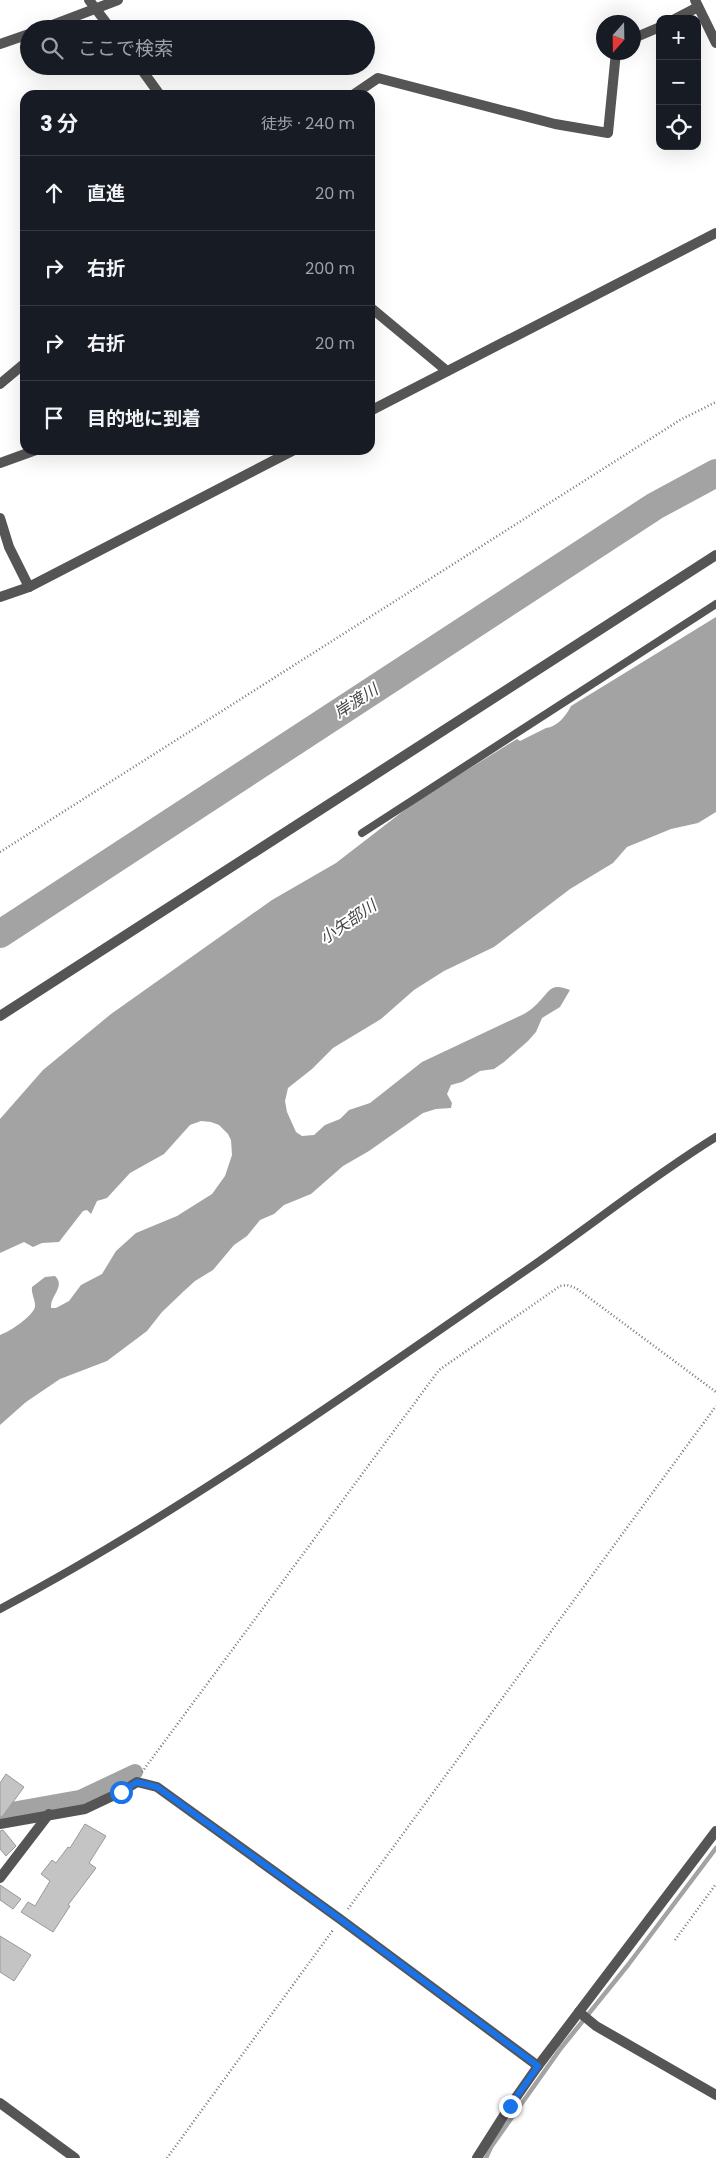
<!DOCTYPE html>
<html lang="ja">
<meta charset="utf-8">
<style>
body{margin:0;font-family:Poppins,"Noto Sans JP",sans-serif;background:#242831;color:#f1f3f6}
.controls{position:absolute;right:15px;top:15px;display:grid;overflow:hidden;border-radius:10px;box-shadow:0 5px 20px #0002}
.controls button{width:45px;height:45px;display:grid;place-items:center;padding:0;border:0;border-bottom:1px solid #363941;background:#171b24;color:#f1f3f6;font:25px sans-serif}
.compass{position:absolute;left:596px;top:15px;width:45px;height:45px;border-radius:50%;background:#171b24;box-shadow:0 5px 20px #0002;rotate:200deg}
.stop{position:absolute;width:15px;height:15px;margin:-11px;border:4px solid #1a73e8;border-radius:50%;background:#fff}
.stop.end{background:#1a73e8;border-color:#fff;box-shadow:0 1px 5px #0008}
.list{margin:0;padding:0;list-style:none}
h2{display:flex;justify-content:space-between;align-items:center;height:65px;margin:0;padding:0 20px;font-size:21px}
h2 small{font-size:16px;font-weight:400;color:#9ea1a6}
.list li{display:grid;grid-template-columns:32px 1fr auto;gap:15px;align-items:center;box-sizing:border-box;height:75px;padding:0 20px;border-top:1px solid #363941}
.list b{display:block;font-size:19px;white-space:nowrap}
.list em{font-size:16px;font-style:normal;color:#9ea1a6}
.icon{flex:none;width:28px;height:28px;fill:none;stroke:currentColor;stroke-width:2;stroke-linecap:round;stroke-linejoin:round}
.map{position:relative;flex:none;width:716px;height:2158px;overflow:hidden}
.search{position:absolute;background:#171b24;box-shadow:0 5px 20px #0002;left:20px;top:20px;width:355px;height:55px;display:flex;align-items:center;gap:12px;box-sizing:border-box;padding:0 18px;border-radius:28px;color:#9ea1a6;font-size:19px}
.panel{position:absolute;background:#171b24;box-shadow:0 5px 20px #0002;left:20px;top:90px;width:355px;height:365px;border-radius:15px}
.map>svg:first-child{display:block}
.water{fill:#a3a3a3}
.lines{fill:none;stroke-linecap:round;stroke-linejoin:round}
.stream{stroke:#a3a3a3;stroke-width:4.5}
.canal{stroke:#a3a3a3;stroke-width:16}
.river{stroke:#a3a3a3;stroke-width:28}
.building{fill:#c4c4c4;stroke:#999}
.path{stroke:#777;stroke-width:2.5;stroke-dasharray:1 2.5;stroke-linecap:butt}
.service{stroke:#555;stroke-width:8}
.minor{stroke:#555;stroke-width:10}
.route{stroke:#1a73e8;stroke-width:6}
.labels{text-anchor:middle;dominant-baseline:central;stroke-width:4;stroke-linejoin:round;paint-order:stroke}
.water-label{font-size:16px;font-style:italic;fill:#444;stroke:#fff}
</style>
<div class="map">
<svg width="716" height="2158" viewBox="0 0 716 2158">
<rect width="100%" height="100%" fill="#fff"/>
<path class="water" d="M716 617V812L698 823 671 829 627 847 613 863 570 889 494 947 444 971 414 990 381 1019 333 1048 312 1069 288 1088 285 1101 287 1112 296 1132 302 1136 314 1135 325 1125 340 1119 349 1110 370 1103 422 1062 524 1014C529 1011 533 1008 537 1004 550 991 550 982 570 990L560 1007 542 1018 536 1032 528 1041 504 1062 494 1069 480 1071 462 1082 451 1085 447 1094 452 1103 451 1108 436 1109 423 1113 369 1151 343 1166 311 1194 284 1205 274 1214 260 1220 247 1236 234 1245 213 1270 195 1281 184 1291 162 1312 147 1331 107 1361 60 1379 26 1402 0 1425V1335C9 1332 32 1317 35 1307 36 1301 31 1294 32 1287L45 1277 55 1276C66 1287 50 1295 51 1308H56L69 1301 81 1285 102 1274 116 1251 136 1233 177 1216 212 1194 225 1176 232 1155 231 1140 228 1134 219 1125 211 1122 201 1121 190 1125 164 1154 130 1173 107 1198 97 1201 91 1214 87 1210 83 1211 59 1242 42 1243 33 1247 24 1242 0 1253V1119L43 1070 111 1014 272 900 336 863 415 802 517 739 520 741 546 728C557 727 566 716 571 706Z"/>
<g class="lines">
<polyline class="stream" points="486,2158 491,2147 561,2048 628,1965 716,1848"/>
<polyline class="canal" points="0,1812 80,1798 135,1772"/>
<polyline class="river" points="0,934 655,506 716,473"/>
</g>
<g class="building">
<polygon points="6,1774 24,1787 2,1817 0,1817 0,1783"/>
<polygon points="85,1824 106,1836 89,1863 96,1868 68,1905 70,1906 53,1932 21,1912 28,1902 35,1906 50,1881 41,1874 52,1860 56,1863 68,1847 70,1848"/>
<polygon points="3,1830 16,1846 6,1856 0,1849 0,1831"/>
<polygon points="0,1885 21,1899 13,1909 0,1900"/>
<polygon points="0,1936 31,1955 14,1981 0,1972"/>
</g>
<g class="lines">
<g class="path">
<polyline points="0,852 680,420 716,402"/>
<polyline points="142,1772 439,1370 560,1286 567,1285 576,1288 716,1392"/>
<polyline points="348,1909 716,1406"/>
<polyline points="675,1940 716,1884"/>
<polyline points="167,2158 333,1930"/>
</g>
<g class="service">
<polyline points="362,833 716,604"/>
<path d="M0 1609C184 1511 354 1389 525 1271 589 1227 650 1178 716 1137"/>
</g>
<g class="minor">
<polyline points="89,0 111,29"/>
<polyline points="695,0 716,43"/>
<polyline points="675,19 698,7"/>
<polyline points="42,29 118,0"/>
<polyline points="634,38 660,27"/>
<polyline points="0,44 29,34"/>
<polyline points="139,66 160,95"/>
<polyline points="353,95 378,78 555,124 608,133 616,52"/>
<polyline points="370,307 447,371"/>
<polyline points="0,384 25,363"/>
<polyline points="370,411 716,233"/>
<polyline points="0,463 36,450"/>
<polyline points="0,518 9,547 29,587"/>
<polyline points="0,597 29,587 294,450"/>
<polyline points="0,1016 716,555"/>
<polyline points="0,1824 85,1809 121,1792 137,1782 157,1787 340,1919 538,2066"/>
<polyline points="0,1878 49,1814"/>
<polyline points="579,2012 596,2026 716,2095"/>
<polyline points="0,2103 75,2158"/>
<polyline points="477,2158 510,2106 538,2066 716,1831"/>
</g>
</g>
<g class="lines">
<polyline class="route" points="121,1792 137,1782 157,1787 340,1919 538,2066 510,2106"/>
</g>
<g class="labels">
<g class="water-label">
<text transform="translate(356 701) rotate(-33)">岸渡川</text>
<text transform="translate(348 922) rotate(-34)">小矢部川</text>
</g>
</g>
</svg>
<div class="controls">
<button>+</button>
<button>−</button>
<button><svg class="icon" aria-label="locate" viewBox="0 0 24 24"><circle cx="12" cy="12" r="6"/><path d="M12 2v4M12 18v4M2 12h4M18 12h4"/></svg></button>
</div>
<svg class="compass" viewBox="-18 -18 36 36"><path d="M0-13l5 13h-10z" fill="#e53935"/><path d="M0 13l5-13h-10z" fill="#9ea1a6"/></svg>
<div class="stop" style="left:121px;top:1792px"></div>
<div class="stop end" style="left:510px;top:2106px"></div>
<div class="search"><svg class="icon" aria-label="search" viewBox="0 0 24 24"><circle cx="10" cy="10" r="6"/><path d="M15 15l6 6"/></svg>ここで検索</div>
<section class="panel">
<h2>3 分<small>徒歩 · 240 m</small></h2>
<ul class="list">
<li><svg class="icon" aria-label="ahead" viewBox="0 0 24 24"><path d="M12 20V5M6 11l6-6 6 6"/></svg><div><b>直進</b></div><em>20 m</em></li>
<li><svg class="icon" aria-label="right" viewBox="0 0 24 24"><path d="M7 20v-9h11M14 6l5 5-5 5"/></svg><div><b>右折</b></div><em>200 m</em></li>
<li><svg class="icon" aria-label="right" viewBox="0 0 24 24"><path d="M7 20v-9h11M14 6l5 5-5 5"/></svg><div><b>右折</b></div><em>20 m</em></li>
<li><svg class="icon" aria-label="arrive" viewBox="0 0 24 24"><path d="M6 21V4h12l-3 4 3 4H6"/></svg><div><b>目的地に到着</b></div></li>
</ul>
</section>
</div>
